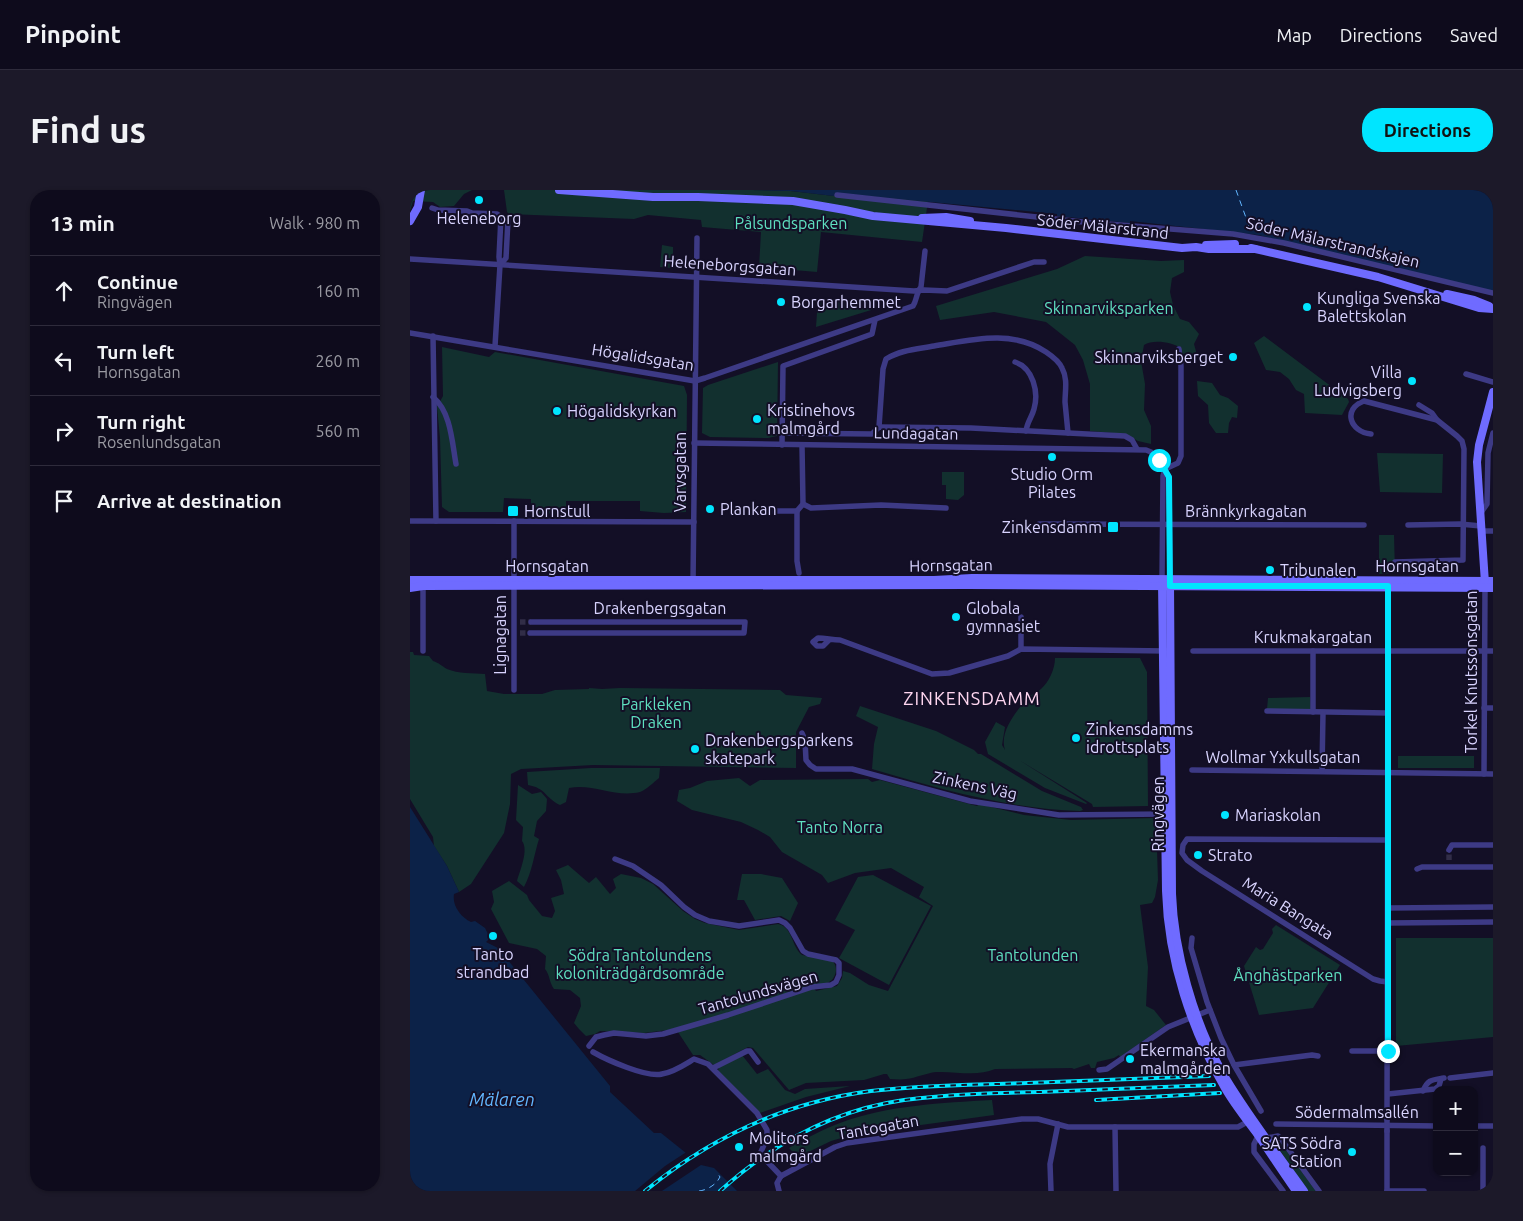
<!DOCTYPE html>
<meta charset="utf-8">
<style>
body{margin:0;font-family:Ubuntu,sans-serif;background:#1c1929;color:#f1f3f6}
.controls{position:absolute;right:15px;bottom:15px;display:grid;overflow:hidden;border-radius:10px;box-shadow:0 1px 4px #0004}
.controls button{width:45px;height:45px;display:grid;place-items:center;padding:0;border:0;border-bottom:1px solid #2e2b3b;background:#0e0b1c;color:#f1f3f6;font:25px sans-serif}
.stop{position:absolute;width:15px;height:15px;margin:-11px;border:4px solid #00e5ff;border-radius:50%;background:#fff}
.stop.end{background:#00e5ff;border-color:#fff;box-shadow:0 1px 5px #0008}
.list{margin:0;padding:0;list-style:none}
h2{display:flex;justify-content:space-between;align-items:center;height:65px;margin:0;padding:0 20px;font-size:21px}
h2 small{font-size:16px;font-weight:400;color:#9b9ba3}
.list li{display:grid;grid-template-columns:32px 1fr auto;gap:15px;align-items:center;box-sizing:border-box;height:70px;padding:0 20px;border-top:1px solid #2e2b3b}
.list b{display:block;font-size:19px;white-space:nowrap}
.list p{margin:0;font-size:16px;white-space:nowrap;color:#9b9ba3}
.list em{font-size:16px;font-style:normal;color:#9b9ba3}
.icon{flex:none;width:28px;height:28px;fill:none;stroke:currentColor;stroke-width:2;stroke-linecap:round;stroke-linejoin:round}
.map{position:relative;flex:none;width:1083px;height:1001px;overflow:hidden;border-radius:20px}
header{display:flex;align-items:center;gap:30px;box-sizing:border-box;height:70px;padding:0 25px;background:#0e0b1c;border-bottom:1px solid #2e2b3b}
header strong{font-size:24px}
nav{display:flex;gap:28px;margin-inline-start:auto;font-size:18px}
.intro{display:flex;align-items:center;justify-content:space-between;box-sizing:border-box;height:120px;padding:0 30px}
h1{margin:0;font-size:35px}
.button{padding:12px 22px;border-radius:20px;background:#00e5ff;color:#111;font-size:18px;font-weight:700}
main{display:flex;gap:30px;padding:0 30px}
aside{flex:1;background:#0e0b1c;border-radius:20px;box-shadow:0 1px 4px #0004}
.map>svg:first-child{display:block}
.green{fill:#12302f}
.water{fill:#0c2248}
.pier{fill:#130f26}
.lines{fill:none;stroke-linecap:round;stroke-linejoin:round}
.ferry{stroke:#62b6ff;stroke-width:1;stroke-dasharray:6 5;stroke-linecap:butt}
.street-tunnel{stroke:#312d47;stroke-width:5.5;stroke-dasharray:5.5 3;stroke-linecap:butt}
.street{stroke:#3d3a85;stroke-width:5.5}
.secondary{stroke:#6f6bff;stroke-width:8}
.rail-casing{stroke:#00e5ff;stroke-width:4}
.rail{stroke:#130f26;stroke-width:2;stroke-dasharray:5.5;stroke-linecap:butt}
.street-bridge{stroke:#3d3a85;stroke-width:5.5}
.route{stroke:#00e5ff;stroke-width:6}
.poi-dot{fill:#00e5ff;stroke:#130f26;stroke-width:2}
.labels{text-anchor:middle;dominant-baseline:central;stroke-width:4;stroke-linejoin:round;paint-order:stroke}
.poi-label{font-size:16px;fill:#d9d4ff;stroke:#130f26;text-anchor:start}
.park-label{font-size:16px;fill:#5fe0c0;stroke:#130f26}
.street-label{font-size:16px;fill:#d9d4ff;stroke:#130f26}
.neighbourhood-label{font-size:18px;letter-spacing:1px;fill:#ffd6f0;stroke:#130f26}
.water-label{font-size:18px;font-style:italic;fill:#62b6ff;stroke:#130f26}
</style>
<header>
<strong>Pinpoint</strong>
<nav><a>Map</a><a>Directions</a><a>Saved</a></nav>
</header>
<div class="intro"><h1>Find us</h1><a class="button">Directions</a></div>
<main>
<aside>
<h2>13 min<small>Walk · 980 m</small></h2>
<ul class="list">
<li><svg class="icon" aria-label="ahead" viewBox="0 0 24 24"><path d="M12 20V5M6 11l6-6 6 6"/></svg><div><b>Continue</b><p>Ringvägen</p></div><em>160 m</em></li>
<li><svg class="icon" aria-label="left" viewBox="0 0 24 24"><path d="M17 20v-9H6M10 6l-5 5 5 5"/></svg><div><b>Turn left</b><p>Hornsgatan</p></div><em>260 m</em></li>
<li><svg class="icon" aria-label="right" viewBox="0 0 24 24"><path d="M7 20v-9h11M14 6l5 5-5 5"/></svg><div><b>Turn right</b><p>Rosenlundsgatan</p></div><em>560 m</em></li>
<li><svg class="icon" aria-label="arrive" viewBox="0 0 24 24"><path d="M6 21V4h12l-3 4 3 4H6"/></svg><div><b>Arrive at destination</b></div></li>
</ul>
</aside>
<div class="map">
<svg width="1083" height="1001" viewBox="0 0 1083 1001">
<rect width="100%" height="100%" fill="#130f26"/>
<g class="green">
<polygon points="0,0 62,0 54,4 44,16 30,17 23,12 3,11 0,21"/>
<polygon points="94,0 342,0 381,1 424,6 425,3 518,11 512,52 411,42 407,82 349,77 351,42 292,37 291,30 238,25 224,29 99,24 97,22"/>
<polygon points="252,55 263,57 263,78 250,77"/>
<path d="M675 66 751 71 774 70V82L762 88 760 102 763 115 770 129 779 132 789 144 784 154 787 165 773 166 771 158C762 152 743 149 734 155L731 171 735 194 734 220 741 236V254L728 251 715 244 680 241V194L673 170 665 155 636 132 584 122 530 130 526 116 647 79Z"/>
<polygon points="408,108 484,113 406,137"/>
<polygon points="854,146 938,209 939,212 932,225 895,223 894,204 886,200 879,189 870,182 856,180 844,153"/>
<polygon points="32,157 79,167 85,162 274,196 277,205 276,322 254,323 230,321 230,311 156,311 156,324 124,323 121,323 121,309 94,308 93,322 39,322 32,317 30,248 27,217 33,206"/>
<polygon points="368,172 367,246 358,248 300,247 292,243 293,198 298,195"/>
<polygon points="787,191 802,193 810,205 818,208 828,216 827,228 822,227 819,233 818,243 806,243 799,233 798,215 788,206"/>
<polygon points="967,263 1033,264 1032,303 970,302"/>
<polygon points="532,282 554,282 554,305 548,310 536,309 536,295 532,295"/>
<polygon points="969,345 984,345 985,383 969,384"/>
<path d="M0 462H3L4 465 19 466 23 471C29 473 32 476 37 479 48 484 63 483 75 484L77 501 94 504H132L145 500 179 499V498L192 499 210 498 370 500 376 505 412 508 410 514 399 517 386 542V578L183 575 111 579 101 584 100 614 94 643 61 694 49 702 37 676 24 656 23 647 0 609Z"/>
<path d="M645 468H730L737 482 738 616 683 617 682 614 609 570 677 613 676 614 635 598 578 564 575 552 586 532 595 537 592 555 595 560C589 542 606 521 618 508 621 504 627 503 631 499 639 492 645 479 645 468Z"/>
<polygon points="900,507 901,519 857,519 858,508"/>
<path d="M450 516 526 541 564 560 568 564H571L632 601 671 617 673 620 670 621C599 619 530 599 462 579L464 554 468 537 446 526Z"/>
<rect x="988" y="566" width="76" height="12"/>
<path d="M181 578H250L249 588C244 592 236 600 230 602 205 608 183 593 159 598L156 612 150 615C135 608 136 598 118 595L117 582Z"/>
<path d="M329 588 340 596 350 590 458 589 462 592 470 590 567 616 569 614 614 625 661 630 745 628 748 634 747 660 748 690 745 707 742 713 730 715 738 777 736 816 744 820 756 835 710 867 709 865 704 868 687 872 685 878H681L679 874 664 879 662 878 585 879C567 887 546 881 526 882 516 883 506 888 496 889 491 890 485 889 480 889L477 884H474L454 890 396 893 379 900 343 858 338 857 304 875 290 865H283L266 839 234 843 190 841 185 844 176 846 169 839 164 833 171 816 170 808 160 800 144 799C139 792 140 785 135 779L136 766 127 759 99 753 81 719 84 712 82 701 99 691 117 705 119 710 132 726 142 728 145 721 141 708 154 704 151 690 146 680 158 675 179 693 186 687 200 704 206 698 203 689 211 684 231 688 243 694 273 721 285 729 295 733 329 740 368 734C383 737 381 756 392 765 400 766 411 767 420 770 429 773 427 788 419 792 414 795 408 796 403 797L406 801 427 796 432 788 433 781 440 783 459 795 478 801 523 716 509 707 514 697 481 678 445 683 418 693 412 685 372 662 360 647 348 640 331 632 282 620 267 611 269 600 280 598 297 591Z"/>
<path d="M108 595 122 604 131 602 137 609 136 621 127 631 124 646 129 649C124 665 122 682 114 697L107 691C110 680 119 660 112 651L113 637 106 630Z"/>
<polygon points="332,684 351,684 372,688 388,713 380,731 371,726 345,730 334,710 327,710"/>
<polygon points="463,685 521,716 479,795 429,768 445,740 425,730 448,687"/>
<polygon points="866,735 930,775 903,818 849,825 834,776 846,757 850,760 853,759 863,743 862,739"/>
<polygon points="986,748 1083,748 1083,847 986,856"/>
<polygon points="332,865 347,884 358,879 375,900 385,904 395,899 440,896 396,907 350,923 308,881 309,877"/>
<path d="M582 910 584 925 445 944 421 951 388 967 379 958C395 949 413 939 430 933 478 915 532 913 582 910Z"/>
<polygon points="866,950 869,951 906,1001 898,1001 864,952"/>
</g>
<g class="water">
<polygon points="342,0 1083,0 1083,101 848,45 720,31 720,33 647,26 647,24 425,3 424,6 381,1"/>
<path d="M0 617 37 676 49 702 44 704C42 716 51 727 61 732L65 731 75 738 80 748 76 752 88 758 200 896V902L244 943H251L291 975 304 978 327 1001H0Z"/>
</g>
<polygon class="pier" points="278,961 294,973 252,1001 225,1001 255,976"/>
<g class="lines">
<g class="ferry">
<polyline points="826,0 839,36"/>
<path d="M289 1001C297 1000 306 995 310 987L308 984"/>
</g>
<g class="street-tunnel">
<polyline points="110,432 121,432"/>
<polyline points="110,443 120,443"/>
<polyline points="1039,670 1039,660"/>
</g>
<g class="street">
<polyline points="427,5 673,32 823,44 874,53 1083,103"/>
<polyline points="22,18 28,20 57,21 62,23 87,24 91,27 89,67 90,75 85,156"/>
<polyline points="0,69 504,101 514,100 537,101 624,72 634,72"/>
<polyline points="90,75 96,68 98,30"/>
<path d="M0 143 285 191 295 188 503 116C507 110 506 103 511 97L515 61"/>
<polyline points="23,146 26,331"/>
<path d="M605 172C623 178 629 202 624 219 622 227 617 232 616 241"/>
<polyline points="1056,184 1083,192"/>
<path d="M23 207C41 222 42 252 46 274"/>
<polyline points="1009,215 1022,223 1027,230"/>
<path d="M469 237 473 179 476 169C490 160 508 159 524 156 561 150 602 139 636 162 642 166 649 171 652 178 658 189 655 201 655 212 656 222 657 233 658 243"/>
<polyline points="372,243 462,244 469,237 561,238 715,246 722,250 727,259"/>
<path d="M961 244C940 242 932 219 954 211L1027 230 1047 246 1052 251 1054 259 1053 370 985 372"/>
<polyline points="284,253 736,260 741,262 749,270 759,287 760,390"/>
<polyline points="372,255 373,176 462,144 465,130"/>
<polyline points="755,279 768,273 771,266 771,176 769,159"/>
<polyline points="393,314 401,318 471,315 536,318"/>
<polyline points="359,321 387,321"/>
<polyline points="1070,324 1077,314 1078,263 1083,243"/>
<polyline points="0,331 284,332"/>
<polyline points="629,334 954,335"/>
<polyline points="998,335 1050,334 1071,336"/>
<polyline points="1072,341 1083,341"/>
<polyline points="389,383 387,371 387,321 393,314 392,255"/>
<polyline points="752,390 753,286 755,279"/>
<polyline points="283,393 287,48"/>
<polyline points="13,396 13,461"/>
<polyline points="120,443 334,443 335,432 121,432"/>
<path d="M419 450 413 456H407L403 452 408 448C416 448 422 450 430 450L522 484 539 483 598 466 611 459 756 461"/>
<polyline points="611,459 611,427"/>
<polyline points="783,461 1083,461"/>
<polyline points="903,461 903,522"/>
<polyline points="104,500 104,331"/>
<polyline points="1074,518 1083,518"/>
<polyline points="857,521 978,523"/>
<polyline points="392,543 395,550 396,570 400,575 406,579 442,579 560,611 649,625 757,624"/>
<polyline points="782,580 1083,584"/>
<polyline points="912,581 913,523"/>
<polyline points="1074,584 1075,398"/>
<polyline points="1039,660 1042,655 1083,655"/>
<polyline points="1007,679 1012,677 1083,677"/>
<polyline points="978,718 1083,717"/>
<polyline points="978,733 1083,732"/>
<polyline points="782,748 781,758 797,812 811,848 824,875 851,921"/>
<polyline points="978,792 970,791 963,789 792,681 777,670 772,663 773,655 777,649 978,650"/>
<polyline points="179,856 186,847 194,845 204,843 236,846 253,844 318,825 402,797 421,795 426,792 429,785 429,773 426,770 398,764 393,761 380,738 375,733 369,730 329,736 299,731 285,725 274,717 251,695 223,676 205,669"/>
<polyline points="942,861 978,861"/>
<path d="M183 862C197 870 237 888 252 884 264 882 274 875 284 869L298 874 347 923 357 940V948L350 964 371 986"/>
<polyline points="824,875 902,865 908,866"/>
<polyline points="303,878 337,861 340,861 348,872"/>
<polyline points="689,880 697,879 758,837 800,820"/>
<polyline points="1040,888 1083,883"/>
<path d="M1013 901C1018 889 1022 890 1034 888"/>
<polyline points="978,904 1025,899 1029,896 1031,889"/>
<polyline points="977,929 978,396"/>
<polyline points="866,934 1027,936"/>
<polyline points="1064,936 1083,936"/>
<polyline points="705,937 706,1001"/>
<polyline points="848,946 844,954 844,962 873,1001"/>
<polyline points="857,948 868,946 871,949 909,1001"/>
<polyline points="1073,958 1073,1001"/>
<polyline points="371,986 425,957 437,953 612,929 628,929 658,937 828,937 841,930"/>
<polyline points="369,1001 367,993 371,986"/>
<polyline points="641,1001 640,974 648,934"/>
<polyline points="977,1001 977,941"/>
<polyline points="977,1001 1014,1001"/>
</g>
<g class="secondary">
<polyline points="149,0 243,7 288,7 383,11 435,20 463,26 596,38 772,58 786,57 799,59 845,59"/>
<polyline points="512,28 536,27 560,31"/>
<polyline points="0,31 8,17 11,0"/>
<polyline points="796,55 825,54"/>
<polyline points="841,58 968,87 1069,118 1083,119"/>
<polyline points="1037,104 1064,110 1079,116"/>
<polyline points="0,390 524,390 562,388 1083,391"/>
<path d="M752 392 756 701C758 770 781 840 816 900 825 915 835 928 845 941 859 961 872 981 886 1001"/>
<path d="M760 392 762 704C764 762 784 831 812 882 835 922 867 963 894 1001"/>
<polyline points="1075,393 1067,272 1069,255 1083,202"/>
<polyline points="0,398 13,396 558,395 1083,398"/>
</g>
<defs>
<g id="rail">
<polyline points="686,910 810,903"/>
<path d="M235 1001C301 947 377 912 461 901 512 895 565 895 617 893 677 891 738 888 799 886"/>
<path d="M310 1001C362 954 424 920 494 910 539 904 585 903 630 902 688 900 746 897 804 895"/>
</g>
</defs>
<use href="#rail" class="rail-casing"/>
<use href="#rail" class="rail"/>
<polyline class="street-bridge" points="977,941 977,929"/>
</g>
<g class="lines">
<polyline class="route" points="749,270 759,287 760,396 978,396 978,861"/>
</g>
<g class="poi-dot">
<circle cx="69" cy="10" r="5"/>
<circle cx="371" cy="112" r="5"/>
<circle cx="897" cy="117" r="5"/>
<circle cx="823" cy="167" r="5"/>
<circle cx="1002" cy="191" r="5"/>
<circle cx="147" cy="221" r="5"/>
<circle cx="347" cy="229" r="5"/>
<circle cx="642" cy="267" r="5"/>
<circle cx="300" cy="319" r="5"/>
<rect x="97" y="315" width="12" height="12" rx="2.5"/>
<rect x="697" y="331" width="12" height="12" rx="2.5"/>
<circle cx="860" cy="380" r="5"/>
<circle cx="546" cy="427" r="5"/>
<circle cx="666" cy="548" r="5"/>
<circle cx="285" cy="559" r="5"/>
<circle cx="815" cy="625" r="5"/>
<circle cx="788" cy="665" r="5"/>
<circle cx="83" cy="746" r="5"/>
<circle cx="720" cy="869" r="5"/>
<circle cx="329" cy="957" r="5"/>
<circle cx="942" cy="962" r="5"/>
</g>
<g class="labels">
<g class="poi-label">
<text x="69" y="28" text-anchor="middle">Heleneborg</text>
<text x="907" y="108">Kungliga Svenska<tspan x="907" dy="18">Balettskolan</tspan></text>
<text x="381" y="112">Borgarhemmet</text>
<text x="813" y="167" text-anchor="end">Skinnarviksberget</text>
<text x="992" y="182" text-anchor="end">Villa<tspan x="992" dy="18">Ludvigsberg</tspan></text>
<text x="357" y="220">Kristinehovs<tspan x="357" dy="18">malmgård</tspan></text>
<text x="157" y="221">Högalidskyrkan</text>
<text x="642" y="284" text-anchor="middle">Studio Orm<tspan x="642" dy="18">Pilates</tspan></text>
<text x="310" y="319">Plankan</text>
<text x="114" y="321">Hornstull</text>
<text x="692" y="337" text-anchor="end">Zinkensdamm</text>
<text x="870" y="380">Tribunalen</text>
<text x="556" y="418">Globala<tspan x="556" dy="18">gymnasiet</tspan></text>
<text x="676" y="539">Zinkensdamms<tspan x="676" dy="18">idrottsplats</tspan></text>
<text x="295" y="550">Drakenbergsparkens<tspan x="295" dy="18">skatepark</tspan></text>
<text x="825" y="625">Mariaskolan</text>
<text x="798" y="665">Strato</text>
<text x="83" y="764" text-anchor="middle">Tanto<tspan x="83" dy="18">strandbad</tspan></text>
<text x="730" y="860">Ekermanska<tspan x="730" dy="18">malmgården</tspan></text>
<text x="339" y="948">Molitors<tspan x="339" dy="18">malmgård</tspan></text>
<text x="932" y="953" text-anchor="end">SATS Södra<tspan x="932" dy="18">Station</tspan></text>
</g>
<g class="park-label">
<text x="381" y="33">Pålsundsparken</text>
<text x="699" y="118">Skinnarviksparken</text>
<text x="246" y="514">Parkleken<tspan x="246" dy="18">Draken</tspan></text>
<text x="430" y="637">Tanto Norra</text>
<text x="230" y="765">Södra Tantolundens<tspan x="230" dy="18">koloniträdgårdsområde</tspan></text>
<text x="623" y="765">Tantolunden</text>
<text x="878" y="785">Ånghästparken</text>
</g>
<g class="street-label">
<text transform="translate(693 36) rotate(6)">Söder Mälarstrand</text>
<text transform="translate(923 52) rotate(13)">Söder Mälarstrandskajen</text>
<text transform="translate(320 75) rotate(4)">Heleneborgsgatan</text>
<text transform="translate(233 167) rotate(9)">Högalidsgatan</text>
<text transform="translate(506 243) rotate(1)">Lundagatan</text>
<text transform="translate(270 282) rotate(-90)">Varvsgatan</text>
<text x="836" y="321">Brännkyrkagatan</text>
<text transform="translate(541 375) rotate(-1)">Hornsgatan</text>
<text x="137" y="376">Hornsgatan</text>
<text x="1007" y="376">Hornsgatan</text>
<text x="250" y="418">Drakenbergsgatan</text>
<text transform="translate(90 445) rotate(-90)">Lignagatan</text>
<text x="903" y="447">Krukmakargatan</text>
<text transform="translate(1061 482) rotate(-90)">Torkel Knutssonsgatan</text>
<text x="873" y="567">Wollmar Yxkullsgatan</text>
<text transform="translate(565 595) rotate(12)">Zinkens Väg</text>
<text transform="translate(748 624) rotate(-90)">Ringvägen</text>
<text transform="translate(878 718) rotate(32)">Maria Bangata</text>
<text transform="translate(348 802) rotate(-16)">Tantolundsvägen</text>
<text x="947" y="922">Södermalmsallén</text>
<text transform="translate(468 937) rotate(-10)">Tantogatan</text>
</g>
<g class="neighbourhood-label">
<text x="562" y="508">ZINKENSDAMM</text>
</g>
<g class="water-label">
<text x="92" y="909">Mälaren</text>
</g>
</g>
</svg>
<div class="controls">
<button>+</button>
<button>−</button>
</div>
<div class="stop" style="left:749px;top:270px"></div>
<div class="stop end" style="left:978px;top:861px"></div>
</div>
</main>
